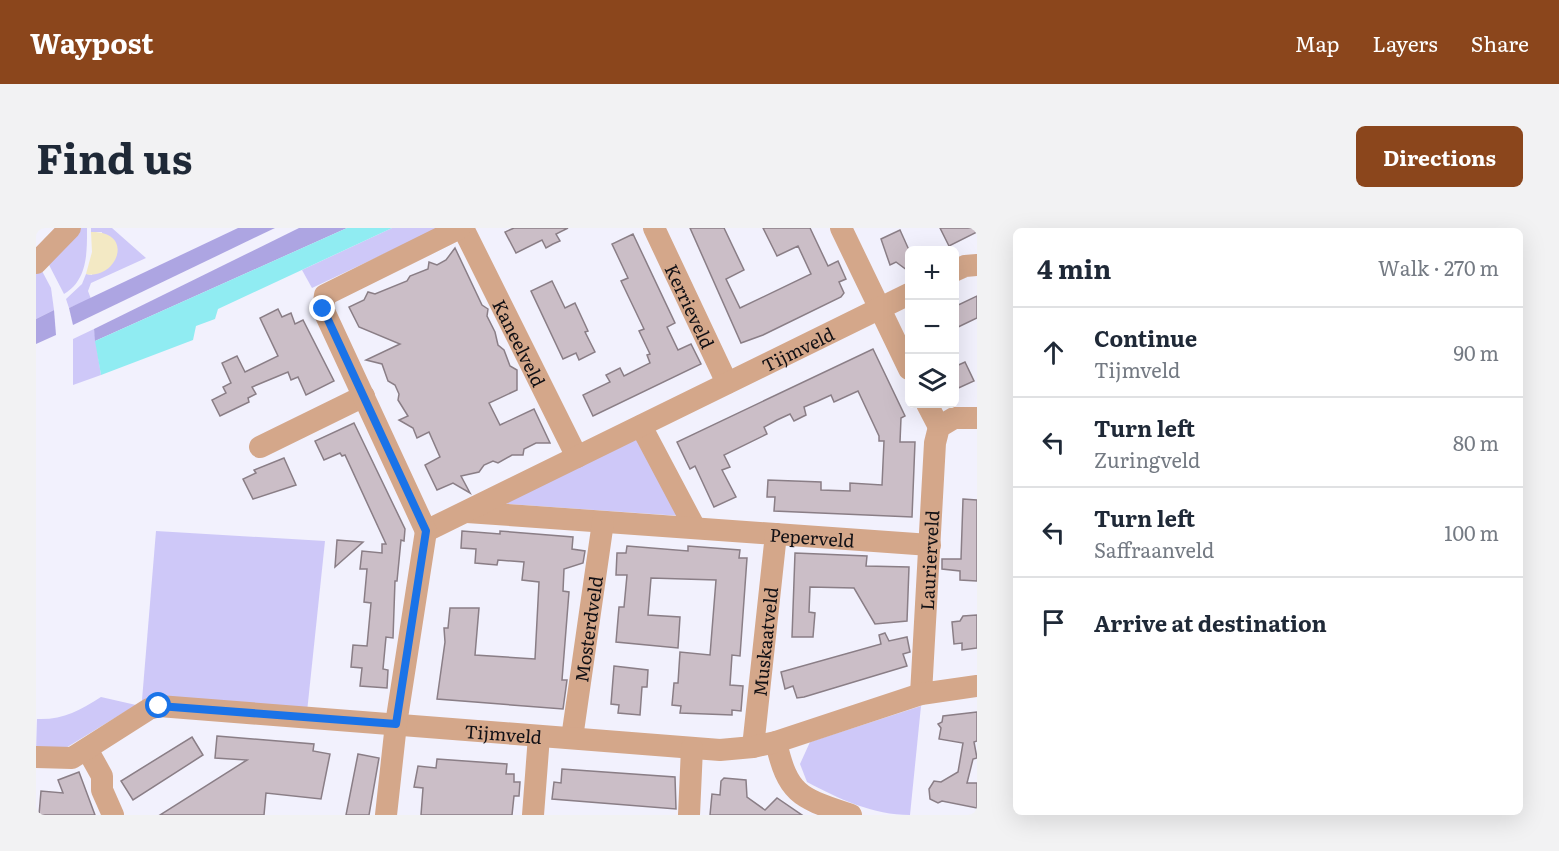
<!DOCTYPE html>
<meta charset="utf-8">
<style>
body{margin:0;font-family:Literata,serif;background:#f2f2f3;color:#1f2937}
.controls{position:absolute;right:18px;top:18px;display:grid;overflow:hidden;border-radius:9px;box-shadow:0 6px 24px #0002}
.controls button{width:54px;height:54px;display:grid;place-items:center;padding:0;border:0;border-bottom:2px solid #e0e1e3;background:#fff;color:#1f2937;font:30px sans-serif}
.stop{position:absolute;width:18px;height:18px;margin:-14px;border:4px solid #1a73e8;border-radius:50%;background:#fff}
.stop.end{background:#1a73e8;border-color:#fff;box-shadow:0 2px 6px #0008}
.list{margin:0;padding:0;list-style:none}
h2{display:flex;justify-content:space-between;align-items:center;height:78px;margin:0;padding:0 24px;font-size:26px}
h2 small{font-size:20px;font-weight:400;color:#747a83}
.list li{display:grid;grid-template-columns:39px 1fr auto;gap:18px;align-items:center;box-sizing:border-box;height:90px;padding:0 24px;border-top:2px solid #e0e1e3}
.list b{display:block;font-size:22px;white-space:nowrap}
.list p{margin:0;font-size:20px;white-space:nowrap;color:#747a83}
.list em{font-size:20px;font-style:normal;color:#747a83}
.icon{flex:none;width:33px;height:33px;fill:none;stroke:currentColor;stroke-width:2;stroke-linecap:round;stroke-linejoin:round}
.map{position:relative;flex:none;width:941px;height:587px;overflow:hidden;border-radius:9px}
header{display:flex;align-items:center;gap:36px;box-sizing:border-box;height:84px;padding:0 30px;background:#8b461c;color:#fff}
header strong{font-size:28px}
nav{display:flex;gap:33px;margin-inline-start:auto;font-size:21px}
.intro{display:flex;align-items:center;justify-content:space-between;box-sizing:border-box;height:144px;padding:0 36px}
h1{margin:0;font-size:42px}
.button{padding:15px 27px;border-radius:9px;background:#8b461c;color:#fff;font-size:21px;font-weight:700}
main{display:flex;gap:36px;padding:0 36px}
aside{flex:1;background:#fff;border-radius:9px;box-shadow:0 6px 24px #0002}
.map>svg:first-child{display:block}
.green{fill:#cec8f8}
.forest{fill:#ada5e2}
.sand{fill:#f3e9c4}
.water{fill:#90ecf2}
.building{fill:#cbbec7;stroke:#8a7e86;stroke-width:1.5}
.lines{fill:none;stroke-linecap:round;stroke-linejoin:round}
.minor{stroke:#d4a78a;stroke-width:22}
.route{stroke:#1a73e8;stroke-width:8}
.labels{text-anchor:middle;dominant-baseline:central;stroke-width:4.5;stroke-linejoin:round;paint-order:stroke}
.street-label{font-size:18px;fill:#111015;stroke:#fff}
</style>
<header>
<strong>Waypost</strong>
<nav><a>Map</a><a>Layers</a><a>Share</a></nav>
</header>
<div class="intro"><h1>Find us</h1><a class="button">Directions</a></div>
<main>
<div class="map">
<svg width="941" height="587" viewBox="0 0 941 587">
<rect width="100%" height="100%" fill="#f2f1fd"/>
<g class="green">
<path d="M41 0H51C51 24 52 52 28 66L11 33Z"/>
<polygon points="55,0 76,0 110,30 55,55 52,63 55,71 33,80 30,71 46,56 50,46 56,47 66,4 55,4"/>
<polygon points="356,0 403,0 276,60 266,42"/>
<polygon points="5,41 15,60 18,82 0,91 0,44"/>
<polygon points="58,101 65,147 37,157 37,111"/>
<polygon points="597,203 645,288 472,276 460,270"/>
<polygon points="120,303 289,313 271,484 106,472"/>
<path d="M65 469 100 477 28 521 0 524 1 491C27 492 43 483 65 469Z"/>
<path d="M885 478 874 587C837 587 803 571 771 554L764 536 774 514Z"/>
</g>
<g class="forest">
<polygon points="202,0 239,0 37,97 33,80"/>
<polygon points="263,0 311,0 59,113 58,101"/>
<polygon points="18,82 20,107 0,116 0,91"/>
</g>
<path class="sand" d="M55 4C100 3 81 52 50 46L56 24Z"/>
<polygon class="water" points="311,0 356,0 182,81 179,91 160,98 157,112 65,147 59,113"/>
<g class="building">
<polygon points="478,0 532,0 520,6 524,13 517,16 510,20 506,12 480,25 469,4"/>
<polygon points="654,0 688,0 708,42 690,51 704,80 775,46 762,18 741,28 727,0 774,0 792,38 802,33 810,51 803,54 808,65 805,69 727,107 705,115"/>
<polygon points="904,0 941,0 941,4 913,18"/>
<polygon points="864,2 873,22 871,42 860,34 854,37 845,11"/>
<polygon points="597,6 639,95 631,99 642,122 655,116 665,136 557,188 547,167 574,154 570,147 584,140 588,148 614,135 611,127 614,126 603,103 608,101 585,53 592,50 576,16"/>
<polygon points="419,20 446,77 452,81 451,88 459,104 462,117 468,122 474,138 481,142 481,162 453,175 464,197 498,181 514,215 500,215 488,221 487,227 476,227 462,235 457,233 448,237 443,244 425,248 434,265 417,255 401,262 389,237 404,229 393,204 381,210 377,200 363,192 372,188 362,172 363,166 359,157 352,153 346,136 330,132 364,116 323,99 313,79 328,72 332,64 339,66 371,53 374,48 392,41 393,34 401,37 410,32"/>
<polygon points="516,53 529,80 539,75 552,103 549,104 559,124 543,132 540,125 527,131 495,63"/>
<polygon points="941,68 941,90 918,101 918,79"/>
<polygon points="242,81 246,89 255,85 259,96 267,92 298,153 270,167 262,149 255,152 252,144 216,159 220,166 212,170 213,174 184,188 176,172 190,165 187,159 195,155 186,135 201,128 209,144 242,128 224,90"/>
<polygon points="837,121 869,188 865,190 864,214 879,214 876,289 738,283 739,269 731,269 732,252 785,254 785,262 814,263 814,255 846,257 848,213 843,213 843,208 822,163 798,174 795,167 782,173 768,179 770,187 758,193 754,186 741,192 728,199 731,206 688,227 694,239 686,242 700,269 678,279 659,238 654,241 641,214"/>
<polygon points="929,134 938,153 918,162 918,139"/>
<polygon points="318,195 369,301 368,313 365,312 361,353 359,353 357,410 350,409 347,441 352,442 351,460 324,458 326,440 315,439 317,417 331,418 335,375 328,374 331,341 324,341 326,323 346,325 346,316 350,316 309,227 306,228 304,225 288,232 279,213"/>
<polygon points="248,230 260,257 217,271 207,251 220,245 218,242"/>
<polygon points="927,271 941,272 941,353 924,352 924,343 906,341 906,331 925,331"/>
<polygon points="426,303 464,306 464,303 537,309 536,321 549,323 547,335 528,341 527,363 533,364 526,452 531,452 527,481 401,471 409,414 408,400 412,400 414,380 443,380 439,427 499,431 503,354 486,352 488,334 462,332 461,337 439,335 440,321 425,320"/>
<polygon points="301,312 327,314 299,339"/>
<polygon points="591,318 652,323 652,318 704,322 703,330 711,330 704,428 696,427 694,457 707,458 705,483 696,482 696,487 644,485 645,478 636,477 638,455 642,455 644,424 674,427 680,352 615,350 612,387 644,389 642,420 580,414 583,379 588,379 591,347 580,347 581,325 590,325"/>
<polygon points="759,325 831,328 830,338 873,339 871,393 839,396 818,360 774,359 773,384 779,385 777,409 756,409"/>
<polygon points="941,387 941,420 926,422 926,415 918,416 916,394 924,393 927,388"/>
<polygon points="849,405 853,413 871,409 874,424 867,426 871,438 768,469 761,470 757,458 749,461 745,444 845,416 843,407"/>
<polygon points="578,438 612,442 611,459 606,459 604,487 582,485 583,477 575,476"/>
<polygon points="941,484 941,513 938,514 941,530 937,531 931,555 941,555 941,580 906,573 902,575 894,571 893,561 898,553 905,554 922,544 927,515 903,511 905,500 902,496 906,494 907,488"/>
<polygon points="181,508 278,516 277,523 294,526 285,571 230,565 228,587 124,587 211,532 179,530"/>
<polygon points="156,509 167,527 97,572 85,553"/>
<polygon points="322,526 343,530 333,587 310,587"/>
<polygon points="401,531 471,536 470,546 478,546 478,554 484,554 483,568 478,568 476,587 385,587 387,560 378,559 382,538 400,540"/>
<polygon points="526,541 639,549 640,581 516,571 518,554 525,555"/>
<polygon points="43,544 59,587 3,587 5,563 27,565 22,552"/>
<polygon points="688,550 710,552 711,569 729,582 741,570 766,587 674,587 676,566 684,567 685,553"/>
</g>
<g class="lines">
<g class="minor">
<path id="s1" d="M427 0 541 229"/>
<path id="s2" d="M618 0 691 155"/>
<polyline points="805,0 873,141"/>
<polyline points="0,35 34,0"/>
<polyline points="918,43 929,38 941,37"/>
<polyline points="891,176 903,199"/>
<polyline points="605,198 659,300"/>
<polyline points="224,219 328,168"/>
<path id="s3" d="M431 284 894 317"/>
<path id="s4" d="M390 303 873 66"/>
<polyline points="390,303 287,81 289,67 424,0"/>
<path id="s5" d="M885 466 899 215 903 199 918 190H941"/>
<path id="s6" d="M536 510 567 294"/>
<path d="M740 514C752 568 765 570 815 587"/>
<path id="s7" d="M717 519 740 306"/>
<polyline points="51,521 66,548 66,562 77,587"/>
<path id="s8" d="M0 529 36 530 113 481 123 478 684 522 717 519 740 514 885 466 941 458"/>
<polyline points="350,587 360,496 390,303"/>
<polyline points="497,587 503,508"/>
<polyline points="653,587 656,520"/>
</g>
</g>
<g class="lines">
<polyline class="route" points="123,478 360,496 390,303 287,81"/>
</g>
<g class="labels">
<g class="street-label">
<text stroke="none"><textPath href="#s2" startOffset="86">Kerrieveld</textPath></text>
<text stroke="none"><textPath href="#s1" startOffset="128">Kaneelveld</textPath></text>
<text stroke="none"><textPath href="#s4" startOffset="414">Tijmveld</textPath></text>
<text stroke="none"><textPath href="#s3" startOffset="346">Peperveld</textPath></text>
<text stroke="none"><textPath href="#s5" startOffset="134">Laurierveld</textPath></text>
<text stroke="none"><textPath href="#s6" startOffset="110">Mosterdveld</textPath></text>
<text stroke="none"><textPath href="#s7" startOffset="106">Muskaatveld</textPath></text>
<text stroke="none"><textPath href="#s8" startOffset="483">Tijmveld</textPath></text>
</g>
</g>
</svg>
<div class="controls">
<button>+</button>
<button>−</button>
<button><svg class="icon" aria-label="layers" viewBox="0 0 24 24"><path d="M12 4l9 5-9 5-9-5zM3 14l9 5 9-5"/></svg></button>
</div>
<div class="stop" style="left:123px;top:478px"></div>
<div class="stop end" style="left:287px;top:81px"></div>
</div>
<aside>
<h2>4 min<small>Walk · 270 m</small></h2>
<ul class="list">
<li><svg class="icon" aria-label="ahead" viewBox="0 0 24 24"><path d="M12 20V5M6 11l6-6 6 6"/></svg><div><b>Continue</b><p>Tijmveld</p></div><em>90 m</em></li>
<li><svg class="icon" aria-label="left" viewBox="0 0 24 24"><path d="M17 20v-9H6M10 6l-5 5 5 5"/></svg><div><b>Turn left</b><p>Zuringveld</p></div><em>80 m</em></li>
<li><svg class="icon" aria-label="left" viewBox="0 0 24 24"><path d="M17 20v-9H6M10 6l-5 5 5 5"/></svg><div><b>Turn left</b><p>Saffraanveld</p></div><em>100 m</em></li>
<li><svg class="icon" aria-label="arrive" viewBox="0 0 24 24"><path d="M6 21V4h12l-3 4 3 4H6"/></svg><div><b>Arrive at destination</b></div></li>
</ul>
</aside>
</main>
